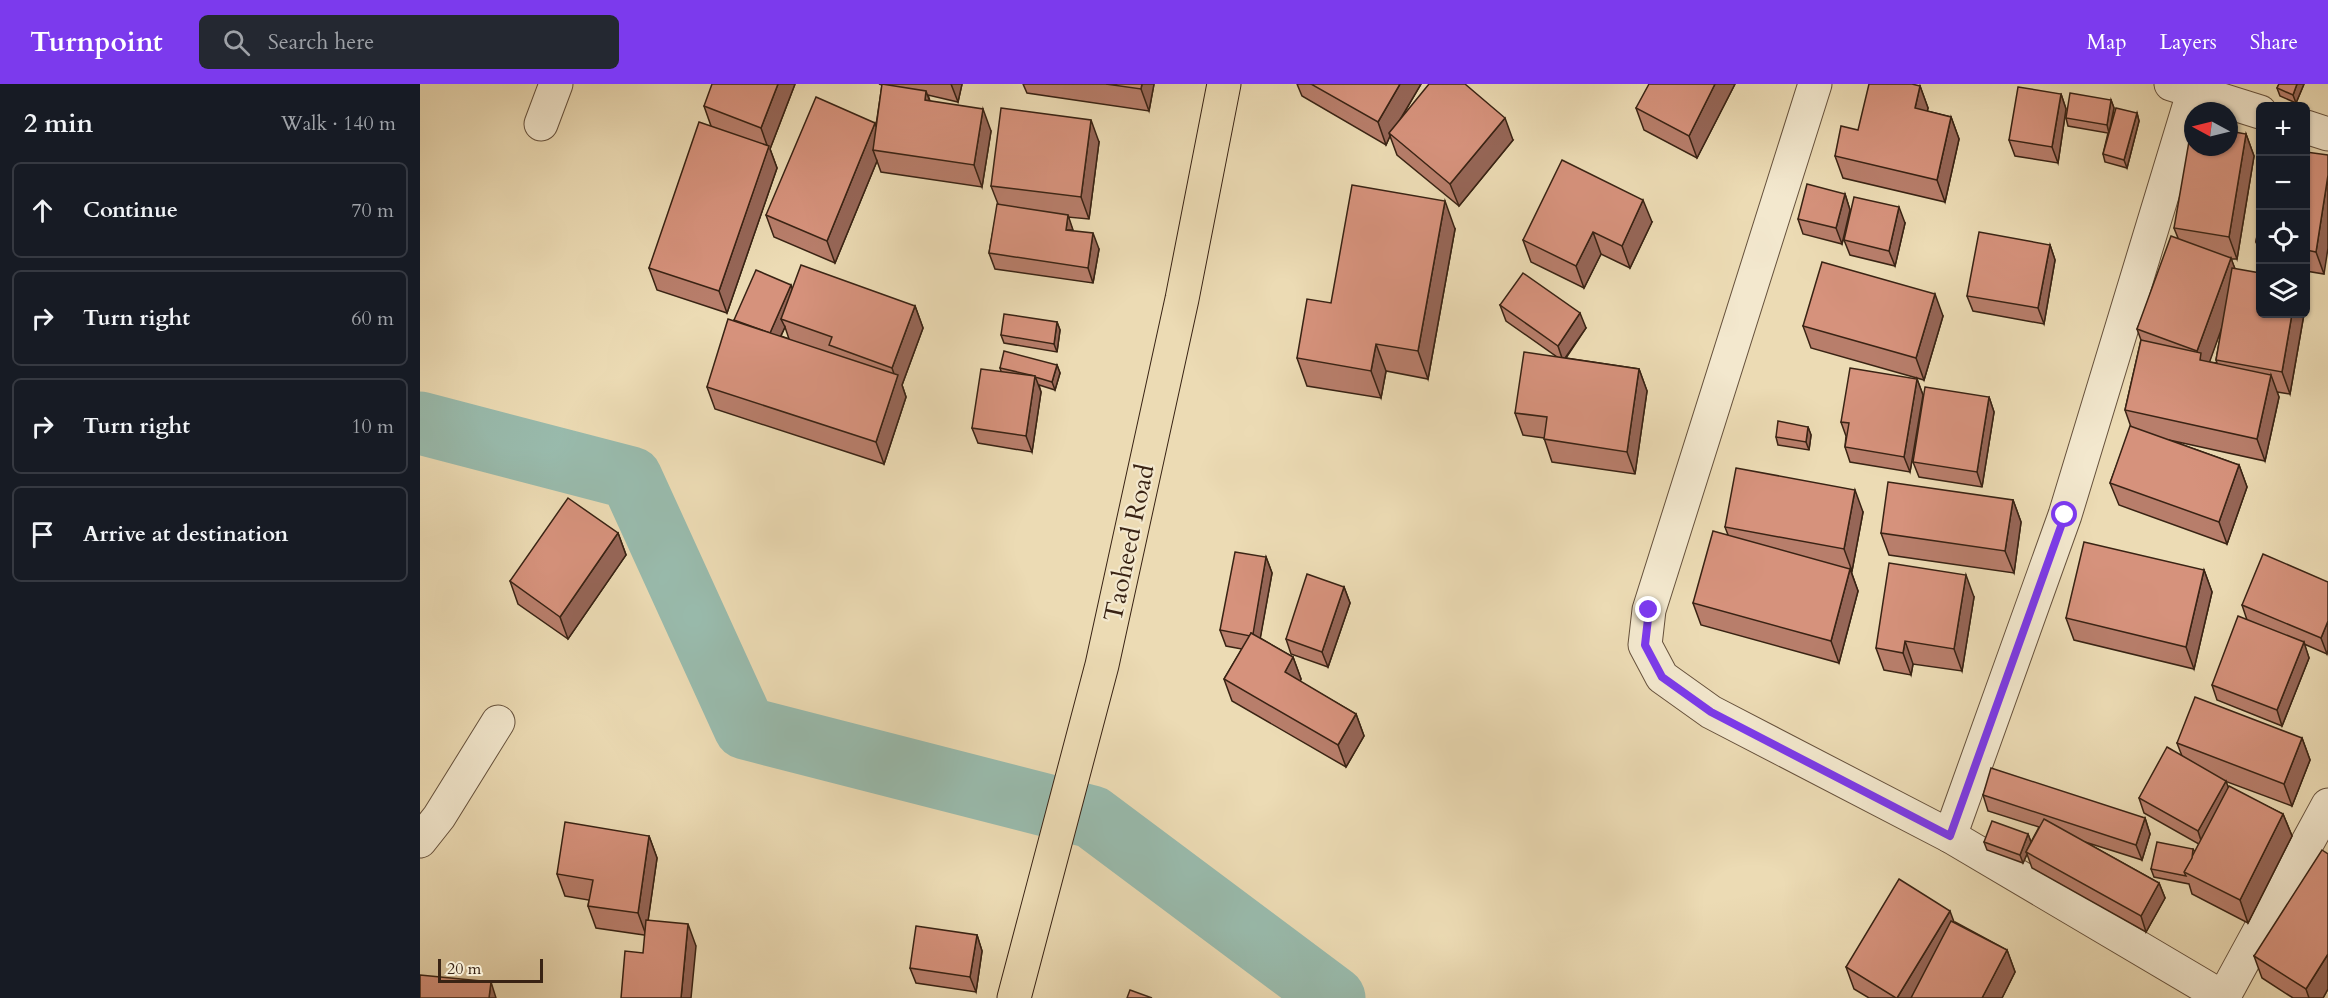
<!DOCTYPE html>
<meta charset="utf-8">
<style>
body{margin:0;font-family:Cardo,serif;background:#242831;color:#f1f3f6}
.controls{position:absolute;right:18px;top:18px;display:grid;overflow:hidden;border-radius:9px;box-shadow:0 2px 4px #0004}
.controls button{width:54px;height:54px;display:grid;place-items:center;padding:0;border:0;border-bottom:2px solid #363941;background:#171b24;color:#f1f3f6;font:30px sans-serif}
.compass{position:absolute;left:1764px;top:18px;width:54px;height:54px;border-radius:50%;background:#171b24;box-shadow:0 2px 4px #0004;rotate:277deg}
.scale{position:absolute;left:18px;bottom:15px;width:105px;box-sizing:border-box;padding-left:6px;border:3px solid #392314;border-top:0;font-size:16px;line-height:21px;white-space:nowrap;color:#392314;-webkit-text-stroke:4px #f3e8ce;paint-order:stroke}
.stop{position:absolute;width:18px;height:18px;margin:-14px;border:4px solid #7c3aed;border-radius:50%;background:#fff}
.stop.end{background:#7c3aed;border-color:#fff;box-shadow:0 2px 6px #0008}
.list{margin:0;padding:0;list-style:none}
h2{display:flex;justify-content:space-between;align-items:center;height:78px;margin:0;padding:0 24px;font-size:26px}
h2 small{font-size:20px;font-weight:400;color:#9ea1a6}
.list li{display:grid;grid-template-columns:39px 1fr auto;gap:18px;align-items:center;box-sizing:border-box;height:96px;margin:0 12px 12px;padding:0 12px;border:2px solid #363941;border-radius:9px}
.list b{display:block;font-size:22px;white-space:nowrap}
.list em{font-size:20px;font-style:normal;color:#9ea1a6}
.icon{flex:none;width:33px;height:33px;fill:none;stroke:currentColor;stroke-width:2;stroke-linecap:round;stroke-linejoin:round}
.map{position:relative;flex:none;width:1908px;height:914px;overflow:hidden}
header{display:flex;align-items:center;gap:36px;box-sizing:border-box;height:84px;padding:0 30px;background:#7c3aed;color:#fff}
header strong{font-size:28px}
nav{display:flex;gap:33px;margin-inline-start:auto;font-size:21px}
.search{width:420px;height:54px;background:#242831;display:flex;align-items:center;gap:15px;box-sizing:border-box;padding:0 21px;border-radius:9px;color:#9ea1a6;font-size:22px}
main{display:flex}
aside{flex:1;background:#171b24}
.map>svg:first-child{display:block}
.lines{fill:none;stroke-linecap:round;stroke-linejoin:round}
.river{stroke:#99bbad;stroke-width:63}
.minor-casing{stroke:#66513c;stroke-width:35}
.major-casing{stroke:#392314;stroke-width:35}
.minor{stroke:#f3e8ce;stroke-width:33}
.major{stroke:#ecdbb4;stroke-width:33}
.wall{fill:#b87e6b;stroke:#392314;stroke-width:1.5;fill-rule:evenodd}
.shaded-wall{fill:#966657;stroke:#392314;stroke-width:1.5}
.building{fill:#d6927c;stroke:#392314;stroke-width:1.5}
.route{stroke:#7c3aed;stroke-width:8}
.labels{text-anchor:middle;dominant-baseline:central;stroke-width:4.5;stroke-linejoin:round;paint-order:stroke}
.street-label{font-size:26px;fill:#392314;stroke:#f3e8ce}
</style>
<header>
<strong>Turnpoint</strong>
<div class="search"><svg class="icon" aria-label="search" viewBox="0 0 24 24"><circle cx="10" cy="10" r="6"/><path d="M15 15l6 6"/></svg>Search here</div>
<nav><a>Map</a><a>Layers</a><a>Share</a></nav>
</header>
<main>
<aside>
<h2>2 min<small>Walk · 140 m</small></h2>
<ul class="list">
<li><svg class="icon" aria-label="ahead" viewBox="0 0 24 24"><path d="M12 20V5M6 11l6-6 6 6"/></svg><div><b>Continue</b></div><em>70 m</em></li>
<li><svg class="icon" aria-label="right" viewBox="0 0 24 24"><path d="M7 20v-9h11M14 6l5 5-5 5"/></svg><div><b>Turn right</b></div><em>60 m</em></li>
<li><svg class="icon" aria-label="right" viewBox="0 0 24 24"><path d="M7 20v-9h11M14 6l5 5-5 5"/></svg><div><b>Turn right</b></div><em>10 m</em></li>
<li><svg class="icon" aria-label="arrive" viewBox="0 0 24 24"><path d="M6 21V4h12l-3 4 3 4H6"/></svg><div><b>Arrive at destination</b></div></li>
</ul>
</aside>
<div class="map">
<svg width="1908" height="914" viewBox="0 0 1908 914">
<rect width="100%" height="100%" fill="#ecdbb4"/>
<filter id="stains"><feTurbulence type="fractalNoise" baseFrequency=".00333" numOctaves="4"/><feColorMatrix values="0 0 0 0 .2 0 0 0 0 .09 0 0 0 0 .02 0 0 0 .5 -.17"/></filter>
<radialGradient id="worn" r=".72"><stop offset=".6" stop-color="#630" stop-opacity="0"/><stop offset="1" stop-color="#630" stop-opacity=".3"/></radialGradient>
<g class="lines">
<polyline class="river" points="0,339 211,394 325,644 672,733 914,914"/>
<defs>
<g id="minor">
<polyline points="1395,0 1229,526 1225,561 1242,593 1291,628 1530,752 1804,914"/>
<polyline points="1751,0 1840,28"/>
<polyline points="121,40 136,0"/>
<polyline points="1886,43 1908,50"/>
<polyline points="1530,752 1645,431 1774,6"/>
<polyline points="0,757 19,733 78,638"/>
<polyline points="1803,914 1908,721"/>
</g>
<polyline id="major" points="594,914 682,581 762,215 804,0"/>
</defs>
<use href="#minor" class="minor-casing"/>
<use href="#major" class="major-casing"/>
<use href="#minor" class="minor"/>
<use href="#major" class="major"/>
</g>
<g class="wall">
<polygon points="375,0 350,65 357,84 307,229 237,206 229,184 291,42 284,22"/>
<polygon points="459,0 542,0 538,18 508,11 510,17 571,47 562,103 461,88 457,77 415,179 354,153 346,131 456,41 462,1"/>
<polygon points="603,0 734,0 729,27 607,9"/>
<polygon points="877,0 1001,0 980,36 1093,56 1039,122 977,71 970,52 966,61 882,12"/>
<polygon points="1315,0 1277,74 1224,46 1216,24"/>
<polygon points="1859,0 1884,0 1876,19 1860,12 1857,4"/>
<polygon points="1500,2 1508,24 1507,27 1531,33 1539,55 1525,118 1423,94 1415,72 1438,46"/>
<polygon points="1641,10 1646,25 1638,79 1595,72 1589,56"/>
<polygon points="1691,16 1694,24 1691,40 1717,29 1719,37 1707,84 1685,78 1683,70 1688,49 1648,42 1646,34"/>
<path d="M1826 50 1834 72 1817 175H1811L1815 185 1884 230 1870 310 1857 308 1859 313 1845 377 1749 356 1819 381 1827 403 1807 460 1699 421 1690 399 1711 343 1705 326 1721 256 1717 245 1758 154 1754 144ZM1802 243 1796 276 1797 279 1789 278Z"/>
<polygon points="679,58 669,135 648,133 653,147 679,165 673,199 575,185 569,169 578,120 571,102"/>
<polygon points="1886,68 1904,190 1886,187"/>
<polygon points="1425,110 1430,126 1422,160 1383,150 1378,135"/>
<polygon points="1840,133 1840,169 1836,158"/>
<polygon points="1232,138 1210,184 1181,170 1164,204 1111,178 1103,156"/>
<polygon points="1485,139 1475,182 1430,171 1424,156"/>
<polygon points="1035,145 1008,295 966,287 961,314 887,302 877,274 911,219"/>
<polygon points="1630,161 1635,176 1624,240 1553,227 1547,212"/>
<path d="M372 204 495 222 503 244 482 301 486 313 464 380 295 325 287 303 314 237V236ZM365 243 369 255 361 252Z"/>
<polygon points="1080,221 1166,244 1146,274 1219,285 1227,307 1215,390 1132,378 1124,354 1103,351 1095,329 1137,273 1086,237"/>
<polygon points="1523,232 1504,296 1391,264 1383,242"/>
<polygon points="637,238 640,246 637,268 584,259 581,251"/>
<polygon points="637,281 640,289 635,306 619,301 621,308 612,368 558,359 552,344 581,287 580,284"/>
<polygon points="1497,295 1503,311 1490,388 1430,378 1425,363 1426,352 1421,338"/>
<polygon points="1569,313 1574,328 1562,403 1499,393 1493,378"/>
<polygon points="1388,343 1391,351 1389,366 1358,361 1356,353"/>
<polygon points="1593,416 1601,438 1594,489 1469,471 1461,449"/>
<polygon points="1443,428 1432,487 1431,487 1438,507 1419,579 1281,541 1273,519 1308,451 1305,443"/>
<polygon points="198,449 206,471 148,555 98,520 90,497"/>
<polygon points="846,473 852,489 840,554 873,573 881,595 880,598 936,630 944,652 926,683 812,617 804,595 822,565 806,562 800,546"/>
<polygon points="1784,486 1792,508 1774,585 1654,556 1646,534"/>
<polygon points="1908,498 1908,566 1907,570 1884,560 1889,574 1862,642 1797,616 1792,601 1827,536 1822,521"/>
<polygon points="924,503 930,519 908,583 871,570 866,555"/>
<polygon points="1554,513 1542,587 1493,580 1491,591 1464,586 1456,564"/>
<polygon points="1882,654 1890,676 1872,722 1805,697 1808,703 1863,730 1872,752 1828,839 1772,810 1769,800 1734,793 1731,785 1773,765 1775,768 1779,760 1724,729 1719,714 1762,672 1757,659"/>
<polygon points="1563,711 1725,734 1730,750 1722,776 1665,758 1739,799 1745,814 1726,848 1612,784 1607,770 1603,779 1567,766 1564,758 1608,750 1611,758 1619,743 1568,727"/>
<polygon points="229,752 237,774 228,836 276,862 224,851 176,844 168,822 169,816 145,812 137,790"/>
<polygon points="1535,838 1587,866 1595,888 1582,914 1449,914 1434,905 1426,883"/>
<polygon points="557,851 562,867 556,908 496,899 490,884"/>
<polygon points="1834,872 1908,905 1903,914 1873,914 1842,894"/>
</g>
<g class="shaded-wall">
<polygon points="358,0 375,0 350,65 357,84 307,229 299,207 348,64 341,44"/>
<polygon points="531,0 542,0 538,18"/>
<polygon points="722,0 734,0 729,27 721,5"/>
<polygon points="980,0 1001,0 971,51 969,49 970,52 966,61 958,38"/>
<polygon points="1295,0 1315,0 1277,74 1269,52"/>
<polygon points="1877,0 1884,0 1876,19 1873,11"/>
<polygon points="1500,2 1508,24 1503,47 1495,24"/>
<polygon points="506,7 514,29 505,16"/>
<polygon points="1641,10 1646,25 1638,79 1632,63"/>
<polygon points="1691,16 1694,24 1689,49 1687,41"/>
<polygon points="563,25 571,47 562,103 554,81"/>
<polygon points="1717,29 1719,37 1707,84 1704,76"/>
<polygon points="1531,33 1539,55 1525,118 1517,96"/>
<polygon points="1085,34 1093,56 1039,122 1030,100"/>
<polygon points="671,36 679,58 669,135 661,113"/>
<polygon points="455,39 463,61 453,66 457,77 415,179 407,157"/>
<polygon points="1826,50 1834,72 1817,175 1809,153"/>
<polygon points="1908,91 1908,164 1904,190 1896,168"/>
<polygon points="1425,110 1430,126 1422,160 1416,144"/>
<polygon points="1223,116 1232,138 1210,184 1202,162"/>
<polygon points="1025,117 1035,145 1008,295 998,267"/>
<polygon points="1479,123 1485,139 1475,182 1469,167"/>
<polygon points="648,131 653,146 646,146"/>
<polygon points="1173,148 1181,170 1164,204 1156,182"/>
<polygon points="673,149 679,165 673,199 668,184"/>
<polygon points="1630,161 1635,176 1624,240 1618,224"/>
<polygon points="1811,174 1819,196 1787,285 1788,298 1777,267"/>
<polygon points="371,201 377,217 361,235 365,243 354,266 349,251"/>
<polygon points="1515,210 1523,232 1504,296 1496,274"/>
<polygon points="495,222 503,244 482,301 486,313 464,380 456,358 476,296 472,284"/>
<polygon points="1160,229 1166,244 1143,277 1138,262"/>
<polygon points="1872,230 1884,230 1870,310 1862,288"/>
<polygon points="637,238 640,246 637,268 634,260"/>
<polygon points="956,260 966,287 961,314 951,287"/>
<polygon points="637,281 640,289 635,306 632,298"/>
<polygon points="1219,285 1227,307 1215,390 1207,368"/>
<polygon points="1851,291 1859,313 1845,377 1837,355"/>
<polygon points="615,292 621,308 612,368 606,352"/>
<polygon points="1497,295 1503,311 1490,388 1484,373"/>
<polygon points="1569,313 1574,328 1562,403 1557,388"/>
<polygon points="1388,343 1391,351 1389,366 1386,358"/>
<polygon points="1819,381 1827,403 1807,460 1799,438"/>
<polygon points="1435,406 1443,428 1432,487 1424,465"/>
<polygon points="1593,416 1601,438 1594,489 1585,467"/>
<polygon points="198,449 206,471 148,555 140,533"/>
<polygon points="846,473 852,489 838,567 832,552"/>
<polygon points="1430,485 1438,507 1419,579 1411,557"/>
<polygon points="1784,486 1792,508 1774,585 1766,563"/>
<polygon points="1546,491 1554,513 1542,587 1534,565"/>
<polygon points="924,503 930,519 908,583 902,568"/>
<polygon points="1908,537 1908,566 1907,570 1901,554"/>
<polygon points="1485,557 1493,580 1491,591 1483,569"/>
<polygon points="1884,558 1889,574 1862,642 1857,626"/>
<polygon points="873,573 881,595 873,611 865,588"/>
<polygon points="936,630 944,652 926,683 918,661"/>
<polygon points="1882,654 1890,676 1872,722 1864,700"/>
<polygon points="1806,697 1812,713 1783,763 1778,747"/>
<polygon points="1863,730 1872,752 1828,839 1820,816"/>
<polygon points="1725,734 1730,750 1722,776 1716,761"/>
<polygon points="1608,750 1611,758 1606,768 1607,770 1603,779 1600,771"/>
<polygon points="229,752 237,774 226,851 218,829"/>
<polygon points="1739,799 1745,814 1726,848 1721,832"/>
<polygon points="1530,827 1538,849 1499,914 1477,914"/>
<polygon points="268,840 276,862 271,914 261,914"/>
<polygon points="557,851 562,867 556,908 550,893"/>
<polygon points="1587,866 1595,888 1582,914 1562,914"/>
<polygon points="1908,870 1908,905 1903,914 1889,914 1886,905"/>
<polygon points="71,898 76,914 69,914"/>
</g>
<g class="building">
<polygon points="292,0 358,0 341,44 284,22"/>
<polygon points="462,0 506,7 505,16 563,25 554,81 453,66"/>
<polygon points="686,0 722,0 721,5"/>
<polygon points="891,0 980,0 958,38"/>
<polygon points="1009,0 1045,0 1085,34 1030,100 969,49"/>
<polygon points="1229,0 1295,0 1269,52 1216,24"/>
<polygon points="1449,0 1492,0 1500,2 1495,24 1531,33 1517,96 1415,72 1421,42 1438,46"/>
<polygon points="1859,0 1877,0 1873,11 1857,4"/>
<polygon points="1598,3 1641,10 1632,63 1589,56"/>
<polygon points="1650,9 1691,16 1687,41 1646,34"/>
<polygon points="396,13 455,39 407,157 346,131"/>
<polygon points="581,24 671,36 661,113 571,102"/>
<polygon points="1696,24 1717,29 1704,76 1683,70"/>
<polygon points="279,38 349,62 299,207 229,184"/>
<polygon points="1772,40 1773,41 1773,63 1809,63 1809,47 1826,50 1809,153 1754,144"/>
<polygon points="1886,68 1908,71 1908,91 1896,168 1886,166"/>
<polygon points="1142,76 1223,116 1202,162 1173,148 1156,182 1103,156"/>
<polygon points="1387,100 1425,110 1416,144 1378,135"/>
<polygon points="932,101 1025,117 998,267 956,260 951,287 877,274 887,215 911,219"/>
<polygon points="1434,113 1479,123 1469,167 1424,156"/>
<polygon points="577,120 648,131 646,146 673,149 668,184 569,169"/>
<polygon points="1840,133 1840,159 1836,158"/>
<polygon points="1559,148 1630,161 1618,224 1547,212"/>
<polygon points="1751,152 1811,174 1777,267 1717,245"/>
<polygon points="1402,178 1515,210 1496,274 1383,242"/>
<polygon points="381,181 495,222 472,284 409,261 412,253 361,235"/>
<polygon points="1812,184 1840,189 1840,230 1872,230 1862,288 1796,276"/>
<polygon points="336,186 371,201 350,249 325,240 314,236"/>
<polygon points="1103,189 1160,229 1138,262 1080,221"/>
<polygon points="584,230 637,238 634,260 581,251"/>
<polygon points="308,235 478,291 456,358 287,303"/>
<polygon points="1721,256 1781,269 1780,276 1851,291 1837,355 1705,326"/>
<polygon points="584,267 637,281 632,298 615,293 615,292 580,284"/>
<polygon points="1104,268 1219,285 1207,368 1124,355 1127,333 1095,329"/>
<polygon points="1430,284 1497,295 1484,373 1425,363 1429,339 1421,338"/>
<polygon points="561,285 615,292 606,352 552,344"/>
<polygon points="1505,303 1569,313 1557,388 1493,378"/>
<polygon points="1358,337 1388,343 1386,358 1356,353"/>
<polygon points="1710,342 1819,381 1799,438 1690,399"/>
<polygon points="1316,384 1435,406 1424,465 1305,443"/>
<polygon points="1468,398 1593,416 1585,467 1461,449"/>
<polygon points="148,414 198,449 140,533 90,497"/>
<polygon points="1293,447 1430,485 1411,557 1273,519"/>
<polygon points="1664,458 1784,486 1766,563 1646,534"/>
<polygon points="815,468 846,473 833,550 831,549 830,552 800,546"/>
<polygon points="1843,470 1908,498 1908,537 1901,554 1822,521"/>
<polygon points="1469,479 1546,491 1534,565 1485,557 1483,569 1456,564"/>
<polygon points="887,490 924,503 902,568 866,555"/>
<polygon points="1818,532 1884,558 1857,626 1792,601"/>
<polygon points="831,549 873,573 865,588 936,630 918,661 804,595"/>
<polygon points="1775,613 1882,654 1864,700 1757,659"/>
<polygon points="1747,663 1806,697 1778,747 1719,714"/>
<polygon points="1571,684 1725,734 1716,761 1563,711"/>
<polygon points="1809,702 1863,730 1820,816 1764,788"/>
<polygon points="1624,735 1739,799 1721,832 1606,768"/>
<polygon points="1572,737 1608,750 1600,771 1564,758"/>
<polygon points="145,738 229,752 218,829 168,822 173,796 137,790"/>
<polygon points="1737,758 1773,765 1772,774 1764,788 1766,792 1731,785"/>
<polygon points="1902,766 1908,770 1908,870 1886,905 1834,872"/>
<polygon points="1479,795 1530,827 1477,914 1476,914 1426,883"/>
<polygon points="226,836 268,840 261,914 201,914 205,867 223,869"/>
<polygon points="1531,837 1587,866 1562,914 1491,914"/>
<polygon points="496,842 557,851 550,893 490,884"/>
<polygon points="0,891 71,898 69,914 0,914"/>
<polygon points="710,906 732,914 707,914"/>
</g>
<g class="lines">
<polyline class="route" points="1229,526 1225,561 1242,593 1291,628 1530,752 1645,431"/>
</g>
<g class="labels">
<g class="street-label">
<text transform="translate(709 459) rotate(-78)">Taoheed Road</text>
</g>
</g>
<rect width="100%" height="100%" filter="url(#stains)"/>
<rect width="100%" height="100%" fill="url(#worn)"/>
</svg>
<div class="controls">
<button>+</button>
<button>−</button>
<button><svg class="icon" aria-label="locate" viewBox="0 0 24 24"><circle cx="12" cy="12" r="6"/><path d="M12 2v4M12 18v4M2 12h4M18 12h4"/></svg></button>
<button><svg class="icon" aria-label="layers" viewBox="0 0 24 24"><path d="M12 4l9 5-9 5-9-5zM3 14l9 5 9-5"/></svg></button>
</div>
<svg class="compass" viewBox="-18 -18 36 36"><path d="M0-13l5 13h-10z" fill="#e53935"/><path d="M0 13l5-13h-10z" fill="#9ea1a6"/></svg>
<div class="scale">20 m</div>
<div class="stop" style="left:1645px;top:431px"></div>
<div class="stop end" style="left:1229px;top:526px"></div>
</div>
</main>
